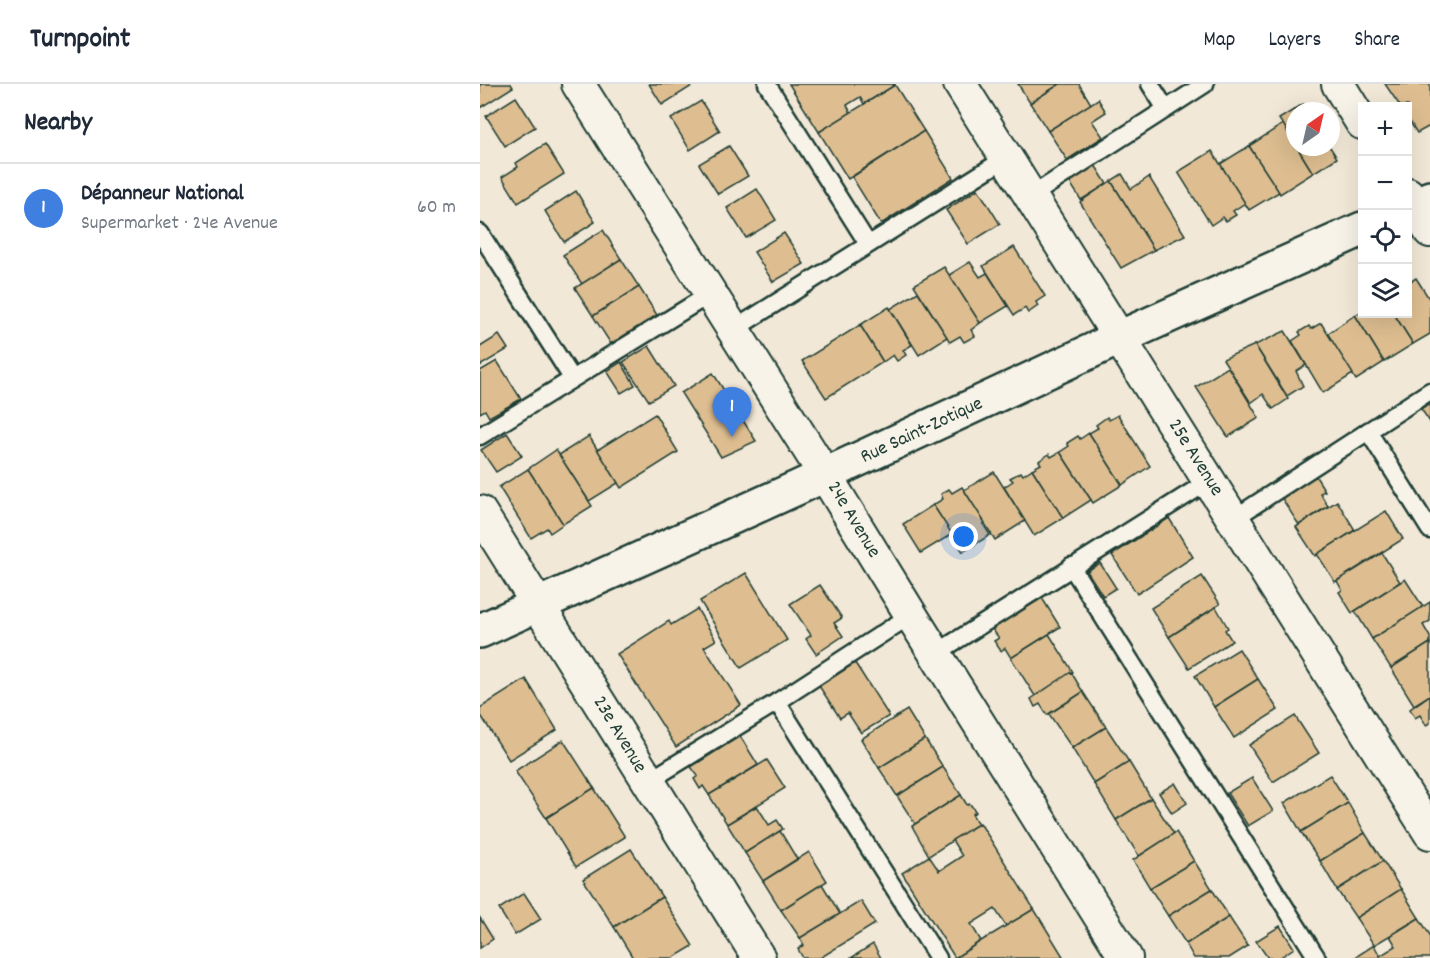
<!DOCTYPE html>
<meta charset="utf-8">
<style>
body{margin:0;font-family:Dekko,sans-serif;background:#f2f2f3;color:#1f2937}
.controls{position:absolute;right:18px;top:18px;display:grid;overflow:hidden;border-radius:0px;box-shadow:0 6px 24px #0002}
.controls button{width:54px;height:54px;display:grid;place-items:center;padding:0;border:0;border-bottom:2px solid #e0e1e3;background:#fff;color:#1f2937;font:30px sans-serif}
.compass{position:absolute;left:806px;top:18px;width:54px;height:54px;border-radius:50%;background:#fff;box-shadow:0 6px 24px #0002;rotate:34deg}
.you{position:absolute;left:484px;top:453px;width:21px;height:21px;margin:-15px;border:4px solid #fff;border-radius:50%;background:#1a73e8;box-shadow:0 0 0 9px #1a73e833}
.badge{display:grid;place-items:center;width:39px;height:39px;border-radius:50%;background:#0b8043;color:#fff;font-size:20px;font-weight:700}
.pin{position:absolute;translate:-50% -50px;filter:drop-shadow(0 2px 3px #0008)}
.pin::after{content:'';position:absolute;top:32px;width:21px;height:18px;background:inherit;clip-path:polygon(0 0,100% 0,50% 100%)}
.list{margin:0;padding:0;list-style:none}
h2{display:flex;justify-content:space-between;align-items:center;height:78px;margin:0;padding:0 24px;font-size:26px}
h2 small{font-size:20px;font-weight:400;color:#747a83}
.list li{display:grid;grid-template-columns:39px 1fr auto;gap:18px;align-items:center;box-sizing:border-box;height:90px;padding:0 24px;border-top:2px solid #e0e1e3}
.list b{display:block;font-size:22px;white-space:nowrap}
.list p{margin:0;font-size:20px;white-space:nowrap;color:#747a83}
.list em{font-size:20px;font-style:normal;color:#747a83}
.icon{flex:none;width:33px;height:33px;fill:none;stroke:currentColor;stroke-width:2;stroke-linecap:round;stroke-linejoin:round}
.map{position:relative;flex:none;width:950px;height:874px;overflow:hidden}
header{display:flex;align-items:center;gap:36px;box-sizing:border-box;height:84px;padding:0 30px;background:#fff;border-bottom:2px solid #e0e1e3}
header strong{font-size:28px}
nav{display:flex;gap:33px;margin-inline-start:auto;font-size:21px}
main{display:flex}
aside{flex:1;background:#fff}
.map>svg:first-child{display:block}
.building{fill:#debe91;stroke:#1f3d34;stroke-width:1.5}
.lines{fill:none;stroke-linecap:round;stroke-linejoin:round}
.service-casing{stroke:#1f3d34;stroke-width:21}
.minor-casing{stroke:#1f3d34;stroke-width:36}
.tertiary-casing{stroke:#1f3d34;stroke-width:38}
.service{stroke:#f7f3e8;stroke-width:16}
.minor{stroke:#f7f3e8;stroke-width:32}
.tertiary{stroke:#f7f3e8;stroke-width:33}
.labels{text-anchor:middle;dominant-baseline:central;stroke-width:4.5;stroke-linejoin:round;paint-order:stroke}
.street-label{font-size:20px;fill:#1f3d34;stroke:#f7f3e8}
</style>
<header>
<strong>Turnpoint</strong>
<nav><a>Map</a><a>Layers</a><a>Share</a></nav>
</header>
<main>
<aside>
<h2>Nearby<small></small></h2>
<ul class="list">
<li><span class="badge" style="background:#3f7fe0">1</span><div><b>Dépanneur National</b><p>Supermarket · 24e Avenue</p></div><em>60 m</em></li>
</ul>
</aside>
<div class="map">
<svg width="950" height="874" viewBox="0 0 950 874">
<rect width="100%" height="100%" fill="#f2e8d7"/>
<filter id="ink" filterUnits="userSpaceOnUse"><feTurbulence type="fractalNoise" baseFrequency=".0167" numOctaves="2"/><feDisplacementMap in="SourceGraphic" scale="12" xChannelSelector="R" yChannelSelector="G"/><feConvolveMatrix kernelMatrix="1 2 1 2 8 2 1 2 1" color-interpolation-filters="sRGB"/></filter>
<g filter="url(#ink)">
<g class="building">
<polygon points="0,0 31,0 33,3 0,24"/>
<polygon points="169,0 211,0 212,2 182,21"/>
<polygon points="309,0 415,0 415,1 384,20 380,13 367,21 371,29 339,48"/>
<polygon points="538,0 580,0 550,19"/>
<polygon points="580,0 599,0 611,20 568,47 550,19"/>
<polygon points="905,0 950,0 950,42 937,49 928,35 928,22 920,22"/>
<polygon points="415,1 444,47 368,95 339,48"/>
<polygon points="36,13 55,43 25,62 6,32"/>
<polygon points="618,15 626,28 612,37 623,53 587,76 568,47"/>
<polygon points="221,17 240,47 210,66 191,35"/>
<polygon points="823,20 828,27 815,27 815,60 799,35"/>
<polygon points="803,40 815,60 815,63 817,63 833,89 800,110 769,62"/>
<polygon points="444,47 473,94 401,140 372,93"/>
<polygon points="65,60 84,90 38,119 22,93 38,83 36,79"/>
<polygon points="249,62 268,92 238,110 219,80"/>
<polygon points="769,62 799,108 769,126 740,80"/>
<polygon points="817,63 850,63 857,74 833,89"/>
<polygon points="732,67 765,119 753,127 756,131 746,137 743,133 731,141 698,88"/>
<polygon points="615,81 627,100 601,116 589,97"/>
<polygon points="642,90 651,105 669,93 705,151 674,166 631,97"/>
<polygon points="631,97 674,166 641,184 600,118"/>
<polygon points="277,105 296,136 266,154 247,124"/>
<polygon points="498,105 520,140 488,160 466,126"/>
<polygon points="96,107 115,138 84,158 65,127"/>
<polygon points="123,146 141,175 102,200 83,171"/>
<polygon points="304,149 324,180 293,198 274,168"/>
<polygon points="534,163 565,212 556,218 558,222 548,229 545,224 534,231 503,182"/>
<polygon points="141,175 159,203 113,232 95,204"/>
<polygon points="490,178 500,193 507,189 528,222 500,239 469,191"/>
<polygon points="464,183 500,239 491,246 495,252 484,258 480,252 470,258 434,201"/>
<polygon points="936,194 950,216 950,250 933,260 914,230 928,230 928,199"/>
<polygon points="159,203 177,231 131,260 113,232"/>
<polygon points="438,208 467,253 439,271 410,225"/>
<polygon points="409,223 432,261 423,266 426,271 417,277 413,271 403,278 380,241"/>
<polygon points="882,227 882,230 914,230 933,260 904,278 875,231"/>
<polygon points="875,231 904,278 876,296 847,250"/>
<polygon points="841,239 873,290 843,309 812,257 821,251 819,248 829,242 831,245"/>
<polygon points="380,241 403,278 346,314 322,277"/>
<polygon points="805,247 826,281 816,287 823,302 807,312 775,261"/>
<polygon points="19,251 28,265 0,282 0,263"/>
<polygon points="775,261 808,315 793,325 783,310 771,319 743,275"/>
<polygon points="169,262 194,302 169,317 143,278"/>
<polygon points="17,277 41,315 9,333 5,326 0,329 0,287"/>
<polygon points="141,278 155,301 141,309 127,287"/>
<polygon points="748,283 779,334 748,353 716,303"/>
<polygon points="233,289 276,357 241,373 201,309"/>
<polygon points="950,319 950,338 941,325"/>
<polygon points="175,330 198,368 141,404 117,366"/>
<polygon points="638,331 670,382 642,401 609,349 618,344 616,341 627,333 629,336"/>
<polygon points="27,349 42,372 16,388 1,366"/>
<polygon points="609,349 642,401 613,419 580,368 589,362 587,359 598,352 600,355"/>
<polygon points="109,352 138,399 109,417 79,371"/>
<polygon points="76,366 112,422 83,440 48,385"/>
<polygon points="580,368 611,416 583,434 552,385 561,380 559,377 569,370 571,373"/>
<polygon points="48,385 83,440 70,449 67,444 51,454 19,403"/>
<polygon points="552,385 583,434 554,452 524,403 533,397 530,394 541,388 543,391"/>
<polygon points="514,388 545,437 515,456 484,406"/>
<polygon points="835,391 845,407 840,409 848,422 819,441 801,413"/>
<polygon points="482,403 505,439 503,440 510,451 483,468 453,421 463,415 461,410 469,405 472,409"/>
<polygon points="857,417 875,446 835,472 816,443"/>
<polygon points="453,421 472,450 441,469 423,440"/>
<polygon points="906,427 923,455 855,498 837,470"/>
<polygon points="689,434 713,473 657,510 632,471"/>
<polygon points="902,469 920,498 872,529 859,508 862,506 857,497"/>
<polygon points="620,479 636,504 623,512 607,487"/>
<polygon points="266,489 307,556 261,584 220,517"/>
<polygon points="722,492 740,520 689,553 671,524"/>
<polygon points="925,495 943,523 892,555 875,527"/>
<polygon points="340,501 362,534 354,539 363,552 336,570 326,555 331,551 310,520"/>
<polygon points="562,514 580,543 531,574 525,564 521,567 514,557 519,554 512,545"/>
<polygon points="950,518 950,537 943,541 950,553 950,559 911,584 892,555"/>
<polygon points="736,523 748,544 745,546 752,557 709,584 689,553"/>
<polygon points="217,525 236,556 224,563 261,621 196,663 137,570 189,537 191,541"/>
<polygon points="569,550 593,588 555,612 531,574"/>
<polygon points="950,559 950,611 934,621 911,584"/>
<polygon points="759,565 778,595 734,623 715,592"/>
<polygon points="375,579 409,632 381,649 368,629 360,634 339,602"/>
<polygon points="591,588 603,608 567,631 560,620 555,623 551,615"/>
<polygon points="46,595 77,646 29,676 0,630 0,624"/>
<polygon points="778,595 798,626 754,654 734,623"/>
<polygon points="603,608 626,643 592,664 569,630"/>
<polygon points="950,611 950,639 946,641 940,631 935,634 930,625"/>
<polygon points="427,626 445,655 399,684 381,655"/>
<polygon points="815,632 839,669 793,698 769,661"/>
<polygon points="626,643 649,678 614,700 592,664"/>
<polygon points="260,652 278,681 229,711 223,702 220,705 214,695 218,692 211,683"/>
<polygon points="445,655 463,683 417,712 399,684"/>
<polygon points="83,656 114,704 66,734 35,687"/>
<polygon points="287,676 305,704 247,740 229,711"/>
<polygon points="649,678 671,714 636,736 614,700"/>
<polygon points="463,683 481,711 435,740 417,712"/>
<polygon points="850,691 868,719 821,748 804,719"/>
<polygon points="772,694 793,727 768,742 747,709"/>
<polygon points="695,699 707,719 692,729 679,709"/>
<polygon points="114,704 145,753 96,783 66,734"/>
<polygon points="481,711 487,721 490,720 496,728 492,730 498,740 449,772 432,742"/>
<polygon points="671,714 694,750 659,772 636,736"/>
<polygon points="868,719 885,749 840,777 821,748"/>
<polygon points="277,722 289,741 297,736 303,745 265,769 247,740"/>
<polygon points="500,739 554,825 526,842 515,825 491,840 501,857 475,874 422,789 449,772 459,787 482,772 472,756"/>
<polygon points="300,747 317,775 283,797 265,769"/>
<polygon points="696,748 714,777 670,804 653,776"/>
<polygon points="885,749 903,777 857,806 840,777"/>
<polygon points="151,765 182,813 134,843 103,795"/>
<polygon points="329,768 347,797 301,826 283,797"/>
<polygon points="714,777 732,805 688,832 670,804"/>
<polygon points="903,777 921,805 876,834 857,806"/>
<polygon points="342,800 360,830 320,854 301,826"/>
<polygon points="732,805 749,833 706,860 688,832"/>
<polygon points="921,805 939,834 894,861 876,834"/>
<polygon points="44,809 61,835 35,851 19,825"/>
<polygon points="182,813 213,862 193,874 153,874 134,843"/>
<polygon points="381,817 395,840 340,874 323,874 318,865 324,861 320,854"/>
<polygon points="554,825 584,874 475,874 501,857"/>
<polygon points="749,833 768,862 749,874 714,874 706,860"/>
<polygon points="0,834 13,855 0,864"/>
<polygon points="939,834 950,851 950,874 874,874 894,861 900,872 916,862 910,852"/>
<polygon points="800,842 814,864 799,874 788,874 776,857"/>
<polygon points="393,860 401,874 371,874"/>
</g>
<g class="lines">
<defs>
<g id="service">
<polyline points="287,0 388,160"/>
<polyline points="670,0 686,25"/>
<polyline points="551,112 725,0"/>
<polyline points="0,149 92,294"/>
<polyline points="253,246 526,74"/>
<polyline points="888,347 950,446"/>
<polyline points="0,352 230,210"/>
<polyline points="753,435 950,307"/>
<polyline points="591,482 837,874"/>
<polyline points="455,570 729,397"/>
<polyline points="297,618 458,874"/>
<polyline points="167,698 297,618 431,531"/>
</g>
<g id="minor">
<polyline points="98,0 345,391 431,531 646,874"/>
<polyline points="480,0 950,749"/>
<polyline points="858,0 882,39"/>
<polyline points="928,110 950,147"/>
<polyline points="0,428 279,874"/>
</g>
<g id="tertiary">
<polyline points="928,124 950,114"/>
<polyline points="0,547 319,403 639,254 882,145"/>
</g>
</defs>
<use href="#service" class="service-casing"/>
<use href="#minor" class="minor-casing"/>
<use href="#tertiary" class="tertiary-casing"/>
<use href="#service" class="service"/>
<use href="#minor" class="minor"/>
<use href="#tertiary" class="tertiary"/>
</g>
</g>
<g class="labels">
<g class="street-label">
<text transform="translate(442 347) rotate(-25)">Rue Saint-Zotique</text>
<text transform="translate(715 374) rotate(58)">25e Avenue</text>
<text transform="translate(373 436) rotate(59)">24e Avenue</text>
<text transform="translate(139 651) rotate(59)">23e Avenue</text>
</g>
</g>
</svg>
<div class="controls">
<button>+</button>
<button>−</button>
<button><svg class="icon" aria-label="locate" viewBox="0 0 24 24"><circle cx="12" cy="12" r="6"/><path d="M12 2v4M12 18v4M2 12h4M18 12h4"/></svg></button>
<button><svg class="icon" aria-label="layers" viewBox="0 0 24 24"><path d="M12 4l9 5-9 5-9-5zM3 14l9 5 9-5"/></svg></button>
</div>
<svg class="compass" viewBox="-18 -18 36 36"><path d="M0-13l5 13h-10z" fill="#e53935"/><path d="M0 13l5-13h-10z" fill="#747a83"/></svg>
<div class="you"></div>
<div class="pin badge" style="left:252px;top:353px;background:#3f7fe0">1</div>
</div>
</main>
